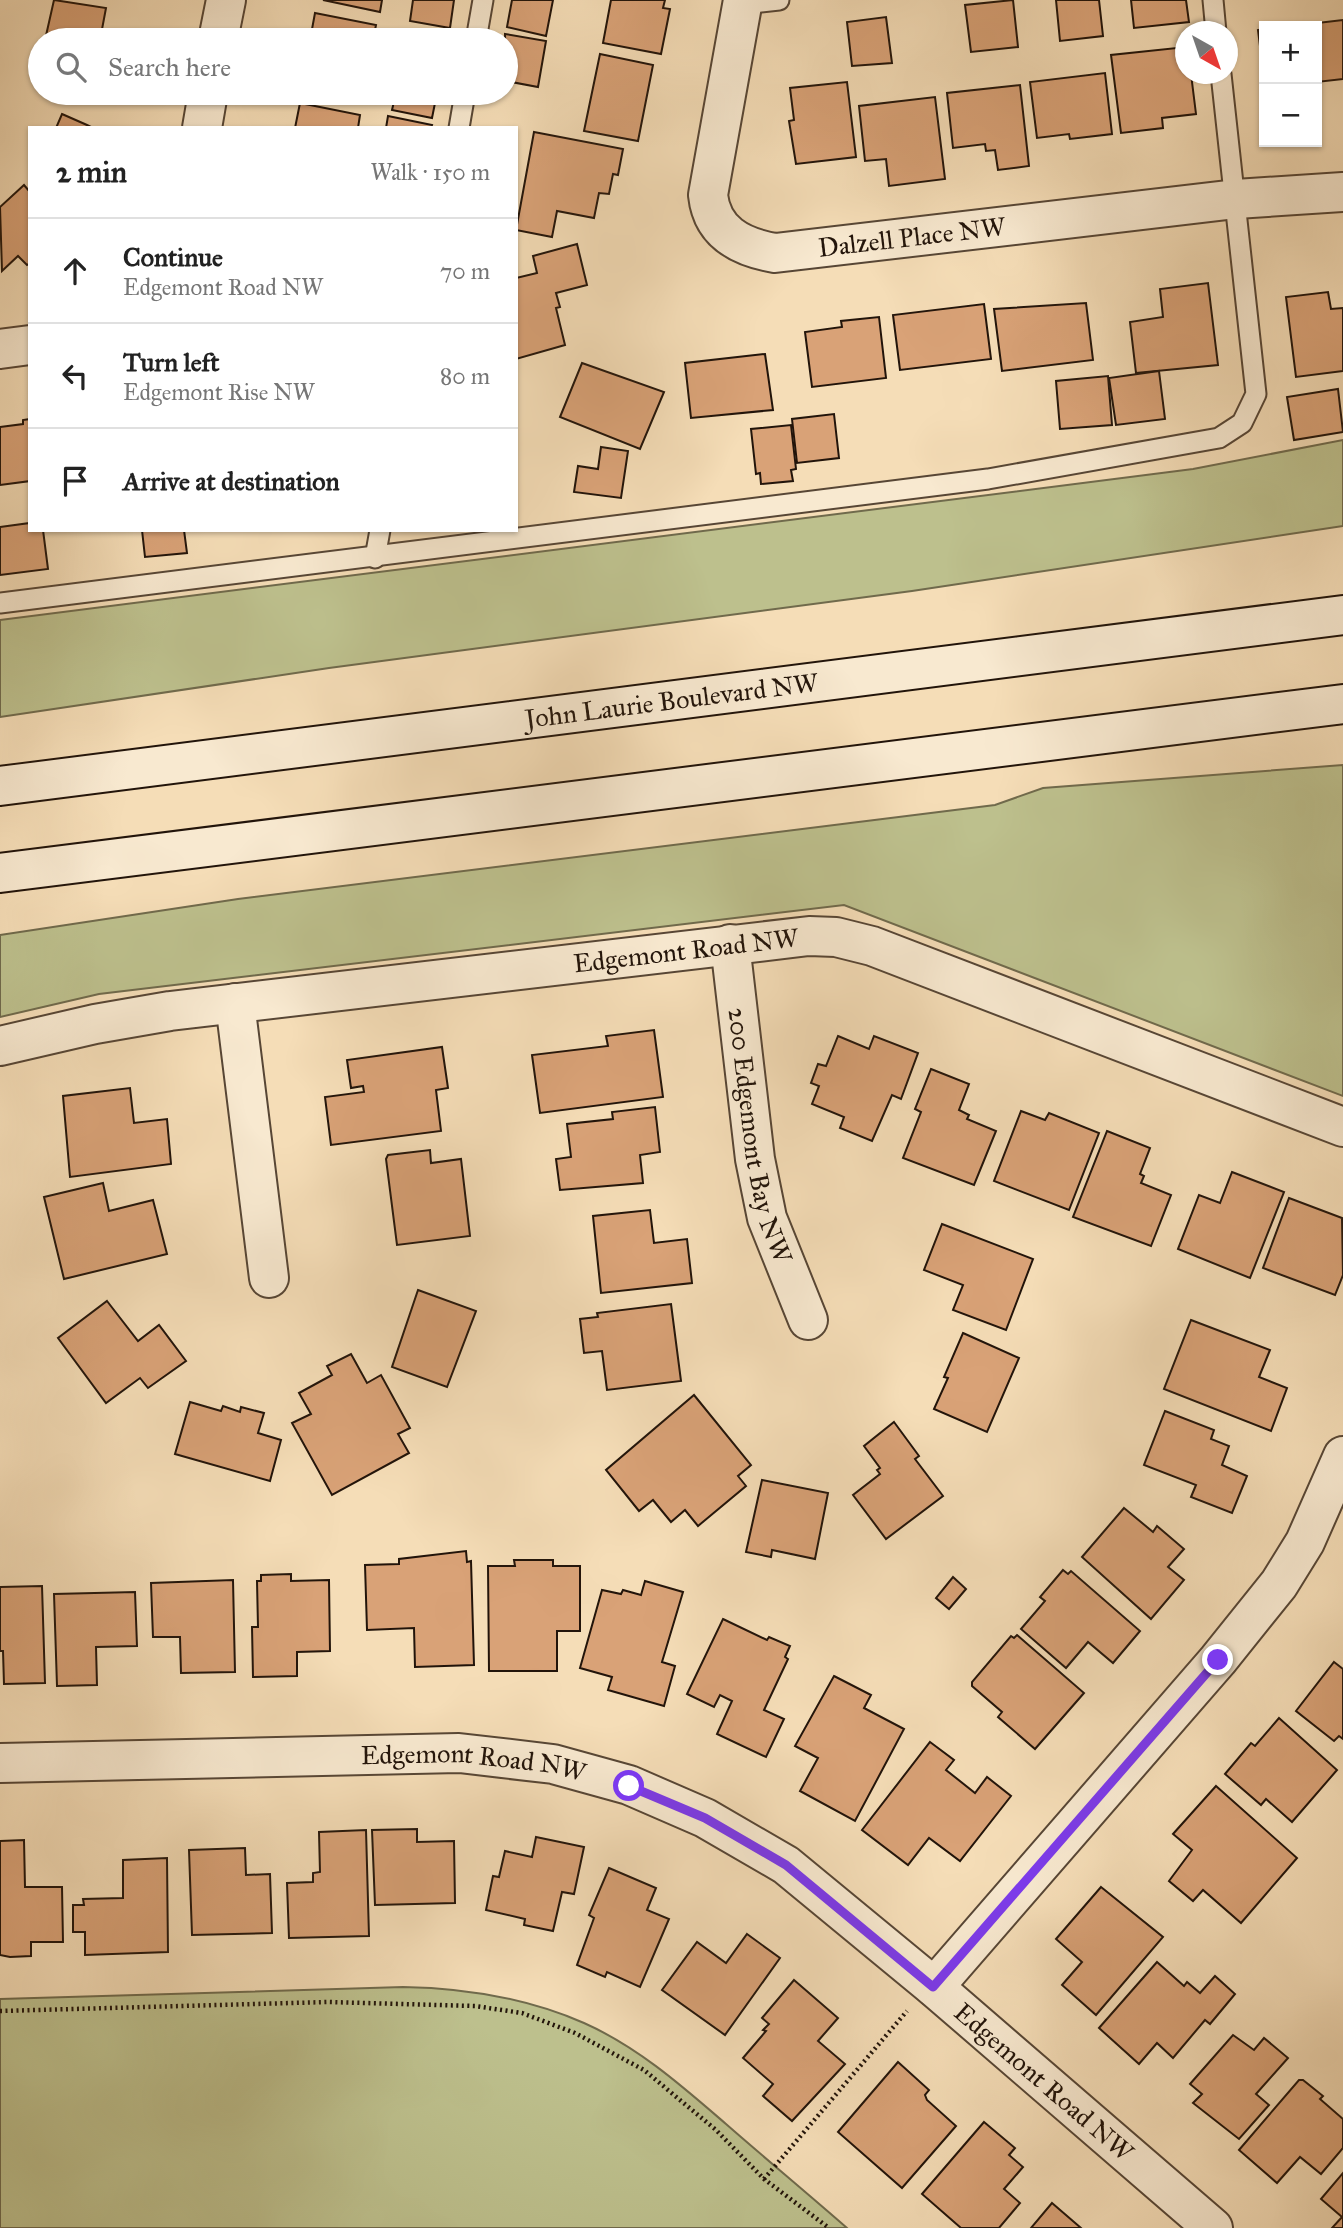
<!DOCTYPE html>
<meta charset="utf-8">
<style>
body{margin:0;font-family:"IM FELL Great Primer",serif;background:#f6f6f6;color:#222}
.controls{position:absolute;right:21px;top:21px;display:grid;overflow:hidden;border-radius:0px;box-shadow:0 2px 5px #0004}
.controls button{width:63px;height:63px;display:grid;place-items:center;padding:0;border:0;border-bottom:2px solid #e0e0e0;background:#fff;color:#222;font:35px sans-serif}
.compass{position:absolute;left:1175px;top:21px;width:63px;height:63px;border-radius:50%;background:#fff;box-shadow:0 2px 5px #0004;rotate:140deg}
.stop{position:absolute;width:21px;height:21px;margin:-16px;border:5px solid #7c3aed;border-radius:50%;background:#fff}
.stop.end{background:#7c3aed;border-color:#fff;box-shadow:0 2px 7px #0008}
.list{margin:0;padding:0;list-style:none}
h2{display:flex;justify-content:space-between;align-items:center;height:91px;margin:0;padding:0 28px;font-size:30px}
h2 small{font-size:23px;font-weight:400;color:#767676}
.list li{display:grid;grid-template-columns:46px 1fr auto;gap:21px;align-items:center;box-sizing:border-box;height:105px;padding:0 28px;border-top:2px solid #e0e0e0}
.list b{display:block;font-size:26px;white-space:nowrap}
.list p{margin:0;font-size:23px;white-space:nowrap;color:#767676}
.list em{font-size:23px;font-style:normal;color:#767676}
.icon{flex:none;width:38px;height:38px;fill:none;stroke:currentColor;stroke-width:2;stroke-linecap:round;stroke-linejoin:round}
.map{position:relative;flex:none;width:1343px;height:2228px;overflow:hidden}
.search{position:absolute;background:#fff;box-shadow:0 2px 5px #0004;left:28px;top:28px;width:490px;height:77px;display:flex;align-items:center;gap:18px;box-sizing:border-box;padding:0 24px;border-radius:38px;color:#767676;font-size:26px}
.panel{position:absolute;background:#fff;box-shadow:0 2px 5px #0004;left:28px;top:126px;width:490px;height:406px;border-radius:0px}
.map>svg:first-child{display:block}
.green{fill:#bdc08d;stroke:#706a4c;stroke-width:2}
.building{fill:#d9a277;stroke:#22140a;stroke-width:2}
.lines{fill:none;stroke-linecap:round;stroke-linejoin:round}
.service-casing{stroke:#574635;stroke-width:23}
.minor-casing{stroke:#574635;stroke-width:42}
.secondary-casing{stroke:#22140a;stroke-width:42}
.path{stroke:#22140a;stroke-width:4.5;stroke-dasharray:2 3.5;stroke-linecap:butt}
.service{stroke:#f8e9d0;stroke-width:19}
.minor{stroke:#f8e9d0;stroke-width:38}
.secondary{stroke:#f8e9d0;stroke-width:38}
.route{stroke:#7c3aed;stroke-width:9}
.labels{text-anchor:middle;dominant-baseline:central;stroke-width:5;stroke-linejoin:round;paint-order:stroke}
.street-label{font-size:26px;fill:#22140a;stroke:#f8e9d0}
</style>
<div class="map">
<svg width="1343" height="2228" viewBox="0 0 1343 2228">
<rect width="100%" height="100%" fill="#f5ddb7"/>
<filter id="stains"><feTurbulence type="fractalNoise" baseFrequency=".00286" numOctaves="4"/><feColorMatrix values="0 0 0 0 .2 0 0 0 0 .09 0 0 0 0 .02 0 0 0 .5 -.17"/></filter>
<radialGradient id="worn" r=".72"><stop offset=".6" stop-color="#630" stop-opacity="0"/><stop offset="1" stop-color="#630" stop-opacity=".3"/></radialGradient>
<g class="green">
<polygon points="1343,440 1343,526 912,591 329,668 0,717 0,620 1193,469"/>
<polygon points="1343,765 1343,1096 844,905 99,994 0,1017 0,935 238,899 995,805 1043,788"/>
<path d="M403 1987C465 1988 527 1998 584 2023 638 2047 682 2086 726 2124 766 2159 807 2193 847 2228H0V1999Z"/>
</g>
<g class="building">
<polygon points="54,0 106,8 100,40 45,40"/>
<polygon points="323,0 382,0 380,12"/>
<polygon points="413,0 454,0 450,28 410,21"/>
<polygon points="512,0 553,0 546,36 507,27"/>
<polygon points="611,0 665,0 663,8 670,9 661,54 603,43"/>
<polygon points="1013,0 1018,47 971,52 965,5"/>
<polygon points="1056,0 1099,0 1103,36 1060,41"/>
<polygon points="1131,0 1186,0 1189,22 1134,28"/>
<polygon points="315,13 376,25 373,40 310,40"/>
<polygon points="886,17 892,63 852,66 847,22"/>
<polygon points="1343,20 1343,79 1317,82 1317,26 1292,26"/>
<polygon points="1264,29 1264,78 1258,30"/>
<polygon points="505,34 546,41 538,87 506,81"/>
<polygon points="1186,47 1186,74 1191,74 1196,114 1162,118 1163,128 1121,133 1111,55"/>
<polygon points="600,54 653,65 638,141 584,131"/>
<polygon points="1105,73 1112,134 1070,139 1069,134 1037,138 1030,82"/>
<polygon points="847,82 856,157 796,164 789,121 794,120 790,88"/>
<polygon points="1020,85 1029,166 998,170 995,150 986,151 985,144 953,148 947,93"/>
<polygon points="79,93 127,93 125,101"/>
<polygon points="324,93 362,93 361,100"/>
<polygon points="396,93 437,93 432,118 392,110"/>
<polygon points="935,97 945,179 889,186 886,159 865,161 859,106"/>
<polygon points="300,103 360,115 358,128 295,128"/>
<polygon points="62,114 87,125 93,128 56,128"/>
<polygon points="388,116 432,125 431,128 386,128"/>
<polygon points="534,132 623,149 618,175 613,174 609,194 599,193 594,218 557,211 552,237 516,230"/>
<polygon points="24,185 30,192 30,263 27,265 18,256 2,271 0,207"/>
<polygon points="577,244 587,285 556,293 560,307 556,308 565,345 516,359 516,278 537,273 533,256"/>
<polygon points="1208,283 1218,365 1136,373 1130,322 1163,317 1160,289"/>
<polygon points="1328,292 1331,309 1343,308 1343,371 1296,377 1286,297"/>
<polygon points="1086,303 1093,360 1002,371 994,309"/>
<polygon points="984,304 991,359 900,370 893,315"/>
<polygon points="879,317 886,378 812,387 805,332 842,327 841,321"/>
<polygon points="765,354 773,410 691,418 685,363"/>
<polygon points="582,363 664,392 640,449 560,417"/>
<polygon points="1159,371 1165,419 1116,425 1109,378"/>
<polygon points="1108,376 1112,425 1060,429 1056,381"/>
<polygon points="1338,389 1343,432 1294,440 1287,397"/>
<polygon points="834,414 839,458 797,463 792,419"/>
<polygon points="30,419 30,481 0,485 0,427 23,424 23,420"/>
<polygon points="791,425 796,469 791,470 793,481 761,484 760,473 756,474 751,429"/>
<polygon points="601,447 628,451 621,498 574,492 578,466 598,469"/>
<polygon points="30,523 30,530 43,530 48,569 0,575 0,527"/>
<polygon points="142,530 184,530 187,553 145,557"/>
<polygon points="654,1030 663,1097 540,1113 532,1055 608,1046 606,1036"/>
<polygon points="838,1036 869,1049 874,1036 918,1053 901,1099 892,1095 872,1141 840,1128 844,1117 812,1104 819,1086 811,1083 818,1064 826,1066"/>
<polygon points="442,1047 448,1088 436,1090 441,1131 331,1145 325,1097 364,1092 363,1086 351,1088 347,1060"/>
<polygon points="931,1069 969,1084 959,1110 969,1115 967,1119 996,1131 974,1185 903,1158 921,1112 915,1109"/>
<polygon points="130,1088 134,1123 167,1119 171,1164 70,1177 63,1096"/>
<polygon points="655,1107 660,1152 640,1155 643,1183 560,1190 556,1159 571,1157 567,1124 613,1119 612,1112"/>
<polygon points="1021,1111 1045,1120 1049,1113 1099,1133 1069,1210 994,1181"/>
<polygon points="1107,1131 1150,1148 1140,1174 1144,1176 1141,1183 1171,1195 1151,1246 1073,1217"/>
<polygon points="430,1150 431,1163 461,1159 470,1236 397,1245 386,1159 388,1155"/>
<polygon points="1232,1172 1284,1192 1250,1278 1178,1249 1199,1195 1220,1203"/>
<polygon points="103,1183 109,1211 153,1200 167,1254 64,1279 44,1197"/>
<polygon points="1289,1198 1342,1218 1343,1275 1335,1295 1263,1268"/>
<polygon points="650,1210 654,1243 687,1239 692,1283 601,1293 593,1216"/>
<polygon points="942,1224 1033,1259 1006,1330 953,1310 963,1285 924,1270"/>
<polygon points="418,1290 476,1311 447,1387 392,1367"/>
<polygon points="107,1301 138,1341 159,1325 186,1361 148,1388 140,1378 106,1403 58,1338"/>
<polygon points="671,1304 681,1381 607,1390 602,1351 584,1353 580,1319 598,1317 597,1313"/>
<polygon points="1191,1320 1270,1350 1259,1377 1287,1388 1271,1431 1164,1389"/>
<polygon points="963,1333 1019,1358 987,1432 934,1409 948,1378 944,1377"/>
<polygon points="351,1354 367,1383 381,1375 410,1428 398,1434 409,1453 332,1495 292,1423 311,1414 299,1393 332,1375 327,1366"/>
<polygon points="694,1395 751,1465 738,1476 746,1486 698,1526 685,1510 671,1522 653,1500 639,1511 606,1470"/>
<polygon points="190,1402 221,1411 223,1406 240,1412 241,1407 264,1413 258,1433 281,1440 270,1481 175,1454"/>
<polygon points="1165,1411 1214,1430 1211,1439 1229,1446 1222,1465 1247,1476 1232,1513 1191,1497 1196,1485 1144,1465"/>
<polygon points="894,1422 919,1456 915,1459 943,1496 886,1539 853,1495 880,1474 877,1470 880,1468 864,1446"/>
<polygon points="762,1480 828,1493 815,1559 772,1550 771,1557 746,1552"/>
<polygon points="1124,1508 1153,1532 1157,1526 1184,1549 1168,1567 1184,1580 1151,1619 1082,1557"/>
<polygon points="466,1551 467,1562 471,1561 474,1665 415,1667 414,1628 367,1630 365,1565 399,1564 399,1559"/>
<polygon points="514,1560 553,1560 553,1566 580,1566 580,1631 557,1631 557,1671 489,1671 488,1566 515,1566"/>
<polygon points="1063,1570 1068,1574 1071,1571 1140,1631 1113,1663 1088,1642 1066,1668 1021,1629 1045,1601 1040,1597"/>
<polygon points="291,1574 291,1581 329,1580 330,1651 297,1652 297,1676 253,1677 252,1627 258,1627 257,1581 261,1581 261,1575"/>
<polygon points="953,1577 966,1589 949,1609 936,1598"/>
<polygon points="233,1580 235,1672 181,1673 180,1637 153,1637 151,1583"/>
<polygon points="645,1581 683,1592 662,1662 675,1666 664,1706 608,1690 612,1677 580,1668 602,1590 621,1594 623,1590 641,1595"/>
<polygon points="42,1586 45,1683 4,1684 3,1651 0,1651 0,1587"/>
<polygon points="135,1592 137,1646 96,1647 97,1685 57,1686 54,1594"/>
<polygon points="723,1619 767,1640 769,1637 790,1646 785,1657 788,1659 764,1710 784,1719 766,1757 717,1734 732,1701 720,1695 714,1707 687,1694"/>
<polygon points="1017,1635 1084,1693 1035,1749 998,1717 1002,1712 972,1686 972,1682 1011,1636 1014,1638"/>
<polygon points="1334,1662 1343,1669 1343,1739 1339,1736 1334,1741 1296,1711"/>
<polygon points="834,1676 871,1695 864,1708 904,1729 855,1821 800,1791 818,1758 795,1746"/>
<polygon points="1279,1718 1337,1770 1292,1822 1266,1799 1261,1805 1225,1774 1251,1743 1255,1746"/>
<polygon points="930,1742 954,1760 946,1770 975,1793 987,1777 1011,1796 960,1861 929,1838 908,1865 862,1830"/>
<polygon points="1216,1786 1297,1858 1241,1923 1203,1890 1193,1901 1169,1881 1192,1850 1173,1834"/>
<polygon points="417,1829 417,1842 454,1841 455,1903 375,1905 372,1830"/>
<polygon points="366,1830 369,1936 289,1938 287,1883 313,1882 313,1873 320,1872 319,1832"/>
<polygon points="536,1837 584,1847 574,1894 562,1892 553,1931 524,1925 525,1919 486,1910 493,1876 499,1877 505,1851 532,1857"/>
<polygon points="24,1840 25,1887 62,1887 63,1942 31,1942 31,1956 10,1957 0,1955 0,1841"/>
<polygon points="245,1848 246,1875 270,1874 272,1933 192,1935 189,1850"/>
<polygon points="167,1858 168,1952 85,1955 85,1932 73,1932 73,1905 84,1905 83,1899 123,1898 123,1860"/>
<polygon points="609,1868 656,1888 647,1910 669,1919 640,1987 607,1972 605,1977 577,1965 594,1918 589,1915"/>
<polygon points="1101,1887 1163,1937 1096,2015 1062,1985 1082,1962 1056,1939"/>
<polygon points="747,1934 780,1958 725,2035 662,1990 697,1942 726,1963"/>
<polygon points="1157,1962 1184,1986 1187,1982 1200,1993 1215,1976 1235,1994 1210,2024 1205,2020 1173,2058 1157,2043 1139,2064 1099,2028"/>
<polygon points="794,1980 838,2018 818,2041 845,2064 792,2121 763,2096 773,2084 743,2058 766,2031 763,2030 769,2024 762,2018"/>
<polygon points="1233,2035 1254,2050 1264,2038 1288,2058 1256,2094 1269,2105 1239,2139 1193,2103 1202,2094 1190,2084"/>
<polygon points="898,2062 929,2090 925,2095 927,2100 956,2126 902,2188 838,2132"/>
<polygon points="1299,2080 1303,2080 1323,2096 1320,2099 1343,2119 1343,2148 1321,2174 1300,2157 1277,2183 1239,2150"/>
<polygon points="984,2122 1015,2148 1009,2155 1023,2167 1004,2189 1020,2203 999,2228 961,2228 922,2194"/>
<polygon points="1343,2173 1343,2228 1332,2228 1342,2217 1321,2199"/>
<polygon points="1052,2203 1081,2228 1031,2228"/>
</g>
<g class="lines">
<defs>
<g id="service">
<polyline points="1213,0 1216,32"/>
<polyline points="743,4 779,0"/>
<polyline points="476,40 483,0"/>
<polyline points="459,128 465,93"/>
<polyline points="375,558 380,530"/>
<polyline points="0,603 988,479 1219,438 1242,423 1256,394 1221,74"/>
</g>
<g id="minor">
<path id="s1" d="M743 0 708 195C712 232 740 247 775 253L1236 199 1343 192"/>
<polyline points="218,40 226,0"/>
<polyline points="202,128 208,93"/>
<polyline points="0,349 30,345"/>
<path id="s2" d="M730 944 755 1159 767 1218 808 1320"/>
<polyline points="235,1003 269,1278"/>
<path id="s3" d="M0 1046 95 1024 170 1011 809 936 836 937 872 946 1343 1127"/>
<path id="s4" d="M0 1763 459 1753 553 1764 629 1785 705 1818 786 1865 934 1987 1213 2228"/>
<polyline points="934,1987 1218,1660 1279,1584 1305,1542 1343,1456"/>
</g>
<g id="secondary">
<path id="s5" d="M0 786 1343 615"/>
<polyline points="0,873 1343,704"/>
</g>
</defs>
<use href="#service" class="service-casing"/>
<use href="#minor" class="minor-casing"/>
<use href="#secondary" class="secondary-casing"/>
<g class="path">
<polyline points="0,2011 328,2002 475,2006 522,2013 575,2033 644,2070 716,2130 764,2179 829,2228"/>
<polyline points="764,2179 907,2011"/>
</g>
<use href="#service" class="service"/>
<use href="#minor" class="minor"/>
<use href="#secondary" class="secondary"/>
</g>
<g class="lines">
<polyline class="route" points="629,1786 705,1818 786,1865 933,1987 1218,1660"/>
</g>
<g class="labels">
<g class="street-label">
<text stroke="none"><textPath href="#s1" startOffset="432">Dalzell Place NW</textPath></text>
<text stroke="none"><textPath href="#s5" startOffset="677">John Laurie Boulevard NW</textPath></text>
<text stroke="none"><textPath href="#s3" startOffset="693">Edgemont Road NW</textPath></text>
<text stroke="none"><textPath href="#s2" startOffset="194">200 Edgemont Bay NW</textPath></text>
<text stroke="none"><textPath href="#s4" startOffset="474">Edgemont Road NW</textPath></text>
<text stroke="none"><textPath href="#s4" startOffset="1146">Edgemont Road NW</textPath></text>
</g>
</g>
<rect width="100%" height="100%" filter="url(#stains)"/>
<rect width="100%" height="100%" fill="url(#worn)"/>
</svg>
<div class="controls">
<button>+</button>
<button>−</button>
</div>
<svg class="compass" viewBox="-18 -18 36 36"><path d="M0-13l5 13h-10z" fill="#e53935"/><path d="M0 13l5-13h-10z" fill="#767676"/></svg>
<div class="stop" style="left:629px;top:1786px"></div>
<div class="stop end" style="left:1218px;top:1660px"></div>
<div class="search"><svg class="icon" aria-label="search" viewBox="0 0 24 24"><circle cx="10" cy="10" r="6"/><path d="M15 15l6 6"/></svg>Search here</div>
<section class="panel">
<h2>2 min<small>Walk · 150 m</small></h2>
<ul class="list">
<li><svg class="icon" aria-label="ahead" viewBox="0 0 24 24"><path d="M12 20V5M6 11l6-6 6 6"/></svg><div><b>Continue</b><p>Edgemont Road NW</p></div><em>70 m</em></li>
<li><svg class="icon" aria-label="left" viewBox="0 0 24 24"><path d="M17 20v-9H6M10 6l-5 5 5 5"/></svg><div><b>Turn left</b><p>Edgemont Rise NW</p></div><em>80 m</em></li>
<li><svg class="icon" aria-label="arrive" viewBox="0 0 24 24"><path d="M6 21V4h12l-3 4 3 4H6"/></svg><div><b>Arrive at destination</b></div></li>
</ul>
</section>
</div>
